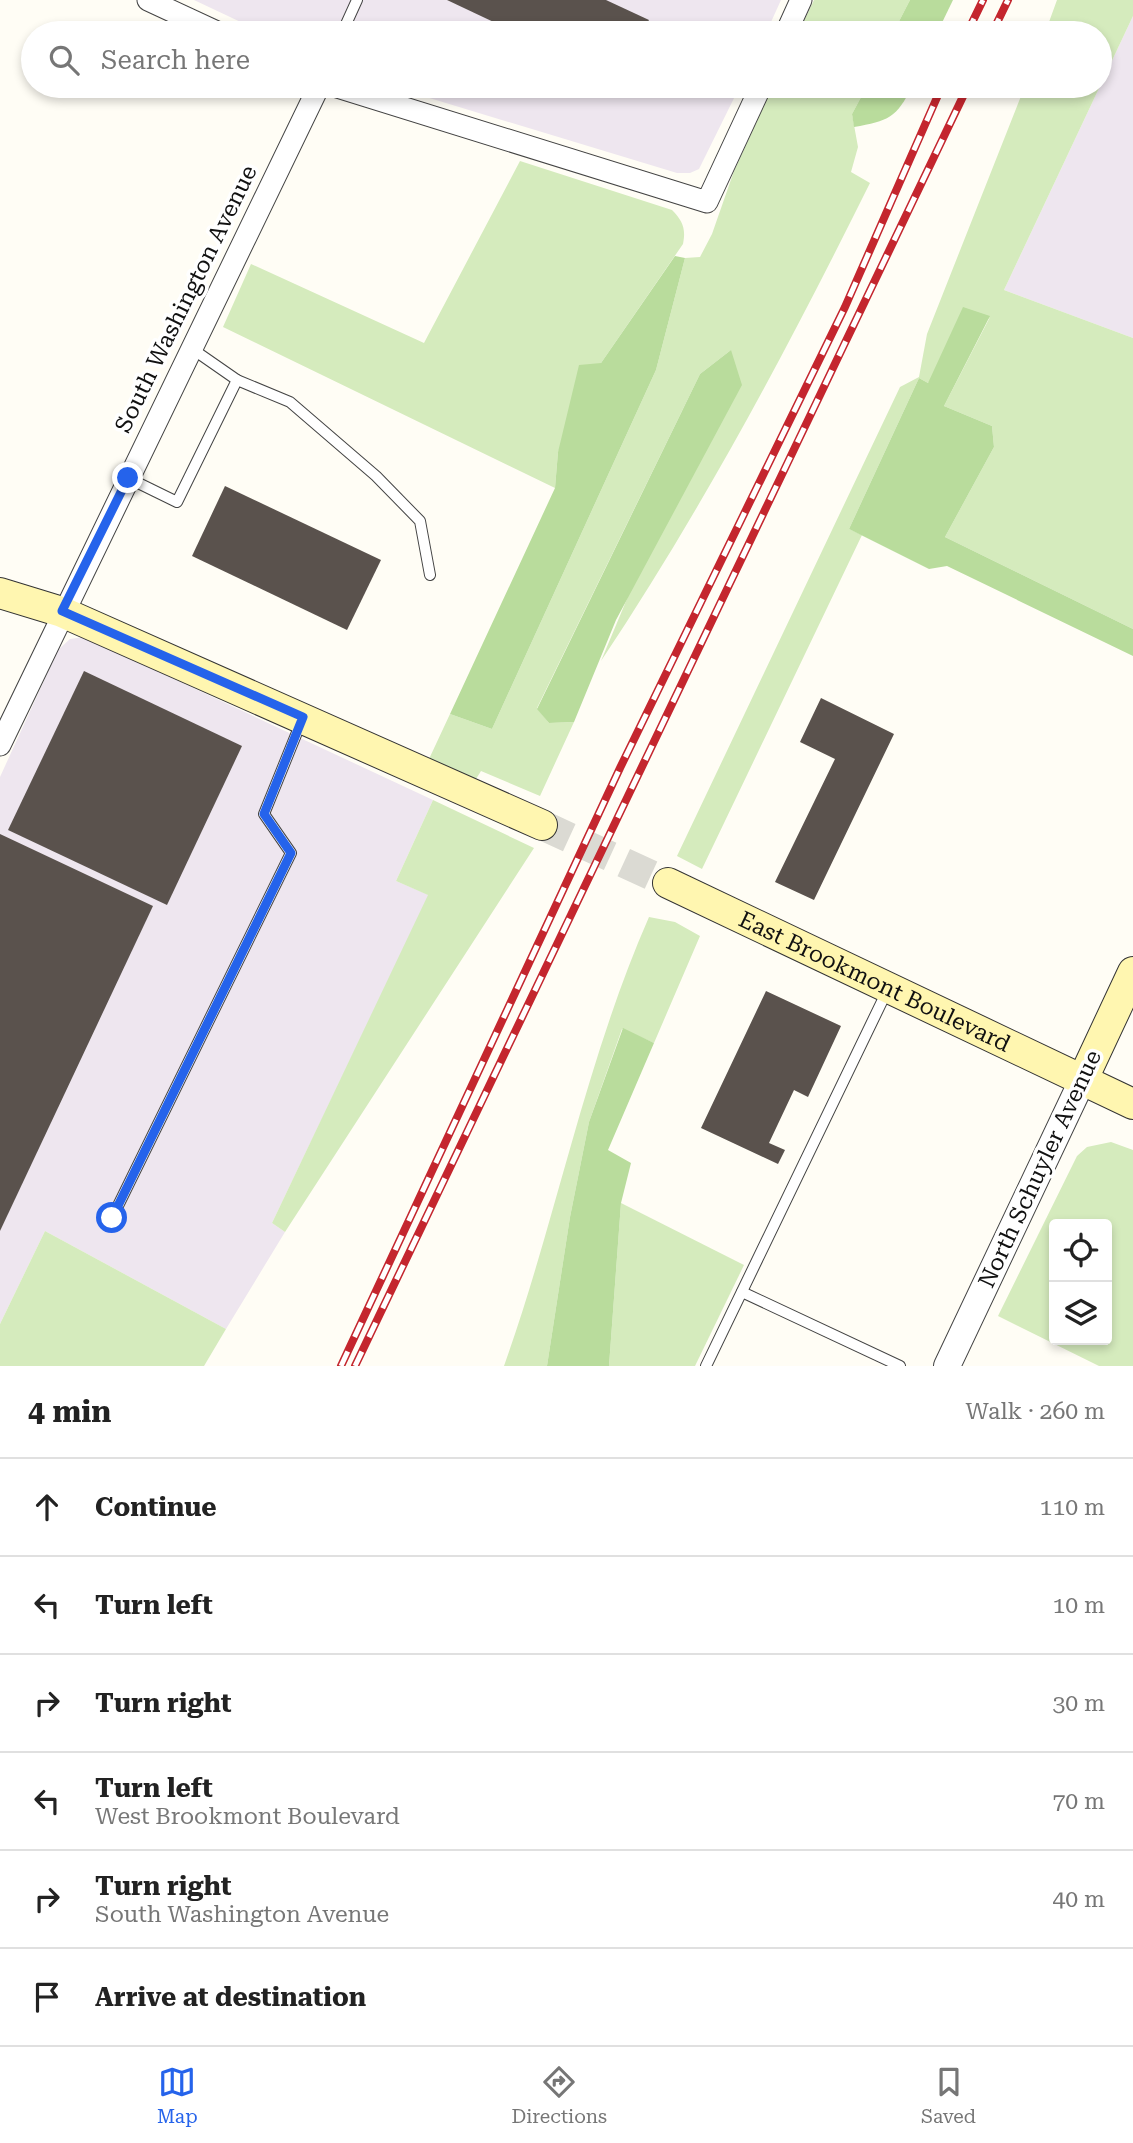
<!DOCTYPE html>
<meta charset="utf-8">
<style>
body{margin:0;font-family:"Roboto Serif",serif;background:#f2f2f2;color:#222}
.controls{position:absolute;right:21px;bottom:21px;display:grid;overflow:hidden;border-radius:7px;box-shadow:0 4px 10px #0003}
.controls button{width:63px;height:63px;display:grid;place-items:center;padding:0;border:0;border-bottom:2px solid #e0e0e0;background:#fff;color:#222;font:35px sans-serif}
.stop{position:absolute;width:21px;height:21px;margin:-16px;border:5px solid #2563eb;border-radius:50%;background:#fff}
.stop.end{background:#2563eb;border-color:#fff;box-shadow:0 2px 7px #0008}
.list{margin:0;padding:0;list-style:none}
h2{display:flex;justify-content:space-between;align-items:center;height:91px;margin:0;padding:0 28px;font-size:30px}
h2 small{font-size:23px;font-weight:400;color:#767676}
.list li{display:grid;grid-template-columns:46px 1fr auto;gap:21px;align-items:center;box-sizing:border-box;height:98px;padding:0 28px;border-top:2px solid #e0e0e0}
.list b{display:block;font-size:26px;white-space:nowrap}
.list p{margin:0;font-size:23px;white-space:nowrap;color:#767676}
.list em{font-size:23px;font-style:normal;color:#767676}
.icon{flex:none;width:38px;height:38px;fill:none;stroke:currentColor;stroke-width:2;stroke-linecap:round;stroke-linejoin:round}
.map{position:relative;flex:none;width:1133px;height:1366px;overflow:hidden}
.search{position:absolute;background:#fff;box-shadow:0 4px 10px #0003;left:21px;right:21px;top:21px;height:77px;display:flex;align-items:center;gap:18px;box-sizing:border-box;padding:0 24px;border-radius:38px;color:#767676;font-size:26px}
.sheet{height:679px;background:#fff}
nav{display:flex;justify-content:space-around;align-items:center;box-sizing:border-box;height:98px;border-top:2px solid #e0e0e0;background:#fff;font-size:19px;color:#767676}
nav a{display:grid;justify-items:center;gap:4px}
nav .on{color:#2563eb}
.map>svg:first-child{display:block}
.industrial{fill:#eee6ef}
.green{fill:#d5ebbd;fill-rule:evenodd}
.forest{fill:#b9dc9c}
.building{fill:#5a524d}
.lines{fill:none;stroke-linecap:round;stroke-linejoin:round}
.secondary-tunnel{stroke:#dbdad3;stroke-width:30;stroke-dasharray:30 15;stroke-linecap:butt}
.service-casing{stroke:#444;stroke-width:12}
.minor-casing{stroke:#444;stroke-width:23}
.tertiary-casing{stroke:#444;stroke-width:28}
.secondary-casing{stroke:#333;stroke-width:32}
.service{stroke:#fff;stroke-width:10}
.minor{stroke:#fff;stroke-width:21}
.tertiary{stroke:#fff;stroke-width:26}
.secondary{stroke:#fff6b0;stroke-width:30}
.rail-casing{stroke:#c4262e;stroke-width:8}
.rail{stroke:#fff;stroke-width:5;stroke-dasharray:16;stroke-linecap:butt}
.route{stroke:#2563eb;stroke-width:9}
.labels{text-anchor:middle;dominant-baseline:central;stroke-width:7;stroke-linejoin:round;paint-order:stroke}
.street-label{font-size:23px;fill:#111;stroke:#fff}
</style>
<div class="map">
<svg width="1133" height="1366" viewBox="0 0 1133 1366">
<rect width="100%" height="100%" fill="#fffdf5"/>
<g class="industrial">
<polygon points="194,0 781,0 766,33 264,33"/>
<polygon points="1133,16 1133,338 1004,290"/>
<polygon points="390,86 740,86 699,169 690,173 677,173"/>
<polygon points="84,637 433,800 396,881 429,895 272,1223 285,1232 226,1329 45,1231 0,1324 0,777 58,650 70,639"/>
</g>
<g class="green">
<polygon points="814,0 910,0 893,33 798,33"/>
<polygon points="1057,0 1133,0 1133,16 1004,290 1133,338 1133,629 945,537 994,447 992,426 944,406 990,317 928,383 919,378 849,529 862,535 702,869 677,856 900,387 919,377 927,334 1025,86 1100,86 1100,33 1045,33"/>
<path d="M773 86H867L852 114 858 147 851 172 870 183C788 348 703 508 601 661L731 350 700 374 537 708 549 723 574 722 540 796 481 771 476 779 429 759 450 714 492 729 656 370 685 258 700 257 712 234 734 171Z"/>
<path d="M520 161 672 210C683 221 686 229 683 244L601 363 558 452 555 488 223 327 251 264 424 343Z"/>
<polygon points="433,800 534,848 285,1232 272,1223 428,895 396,881"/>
<path d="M649 917 675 922 700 936 654 1043 622 1029 589 1122 570 1217 547 1366H504C557 1217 585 1063 649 917Z"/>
<path d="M1111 1142 1133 1150V1366H1099L998 1316 1077 1156 1087 1147ZM1054 1224H1107V1340H1054Z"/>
<polygon points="621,1203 744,1265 695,1366 609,1366"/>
<polygon points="45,1231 226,1329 204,1366 0,1366 0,1324"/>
</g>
<g class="forest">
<polygon points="910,0 953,0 937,33 893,33"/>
<path d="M867 86H912C897 118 888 121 854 127L852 114Z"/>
<polygon points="675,256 685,258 656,370 492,729 450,714 555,488 558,452 579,365 601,363"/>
<polygon points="963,307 990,316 944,406 992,426 994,447 945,537 1133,629 1133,656 947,566 929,569 849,529 919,378 928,383"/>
<polygon points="731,350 742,385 616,620 574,722 549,723 537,709 700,374"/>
<polygon points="623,1028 654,1043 608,1150 631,1163 621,1203 609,1366 547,1366 570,1217 589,1122"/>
</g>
<g class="building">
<polygon points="447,0 606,0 649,20 642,33 517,33"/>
<polygon points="225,486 381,560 347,630 192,556"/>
<polygon points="84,671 242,746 167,905 8,830"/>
<polygon points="821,698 894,734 814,900 775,882 835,759 800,742"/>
<polygon points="0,834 153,906 0,1231"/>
<polygon points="766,991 841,1026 808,1097 794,1090 769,1143 785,1150 778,1164 701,1128"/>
</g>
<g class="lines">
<polyline class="secondary-tunnel" points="542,825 668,883"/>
<defs>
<g id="service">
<polyline points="342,33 357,0"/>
<polyline points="237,380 290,402 376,476 420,521 430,575"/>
<polyline points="128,478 177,502 237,380 191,348"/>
<polyline points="112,1218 291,853 264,814 302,720"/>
<polyline points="742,1292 900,1366"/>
<polyline points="706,1366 888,989"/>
</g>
<g id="minor">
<polyline points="148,0 219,33"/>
<polyline points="786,33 801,0"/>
<polyline points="334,86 707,202 761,86"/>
<polyline points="0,745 319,86"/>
</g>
<polyline id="tertiary" points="947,1366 1082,1081"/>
<g id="secondary">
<polyline points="0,593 62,612 542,825"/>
<path id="s1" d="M668 883 1133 1104"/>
<polyline points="1082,1081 1133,972"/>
</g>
</defs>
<use href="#service" class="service-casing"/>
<use href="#minor" class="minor-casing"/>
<use href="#tertiary" class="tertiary-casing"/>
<use href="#secondary" class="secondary-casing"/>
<use href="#service" class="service"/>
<use href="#minor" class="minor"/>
<use href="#tertiary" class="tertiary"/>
<use href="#secondary" class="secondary"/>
<defs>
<g id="rail">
<polyline points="967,33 983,0"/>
<polyline points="992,33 1008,0"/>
<polyline points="341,1366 620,768 845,307 942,86"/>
<polyline points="355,1366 968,86"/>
</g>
</defs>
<use href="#rail" class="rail-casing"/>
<use href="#rail" class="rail"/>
</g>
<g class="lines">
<polyline class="route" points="112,1218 291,853 264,814 303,717 62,611 128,478"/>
</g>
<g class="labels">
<g class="street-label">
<text transform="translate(186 299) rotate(-64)">South Washington Avenue</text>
<text stroke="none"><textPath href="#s1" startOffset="229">East Brookmont Boulevard</textPath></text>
<text transform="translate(1040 1169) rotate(-65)">North Schuyler Avenue</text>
</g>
</g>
</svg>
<div class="controls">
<button><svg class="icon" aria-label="locate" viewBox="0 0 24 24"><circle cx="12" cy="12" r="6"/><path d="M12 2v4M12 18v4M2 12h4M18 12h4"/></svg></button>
<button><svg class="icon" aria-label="layers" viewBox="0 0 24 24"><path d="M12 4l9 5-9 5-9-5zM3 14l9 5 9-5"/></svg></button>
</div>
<div class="stop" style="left:112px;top:1218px"></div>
<div class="stop end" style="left:128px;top:478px"></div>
<div class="search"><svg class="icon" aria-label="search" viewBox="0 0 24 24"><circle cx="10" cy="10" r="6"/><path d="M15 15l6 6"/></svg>Search here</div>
</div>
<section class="sheet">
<h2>4 min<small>Walk · 260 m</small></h2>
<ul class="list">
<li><svg class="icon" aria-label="ahead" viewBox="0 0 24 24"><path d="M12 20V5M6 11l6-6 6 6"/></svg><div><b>Continue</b></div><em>110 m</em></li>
<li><svg class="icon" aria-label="left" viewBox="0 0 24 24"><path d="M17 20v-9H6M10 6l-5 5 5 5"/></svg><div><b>Turn left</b></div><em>10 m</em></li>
<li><svg class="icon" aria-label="right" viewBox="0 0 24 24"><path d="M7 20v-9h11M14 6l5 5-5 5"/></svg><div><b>Turn right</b></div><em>30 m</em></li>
<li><svg class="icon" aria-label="left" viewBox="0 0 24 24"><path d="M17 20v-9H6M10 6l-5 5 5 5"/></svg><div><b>Turn left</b><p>West Brookmont Boulevard</p></div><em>70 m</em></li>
<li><svg class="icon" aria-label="right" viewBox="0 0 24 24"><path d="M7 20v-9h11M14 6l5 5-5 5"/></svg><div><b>Turn right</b><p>South Washington Avenue</p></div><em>40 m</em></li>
<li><svg class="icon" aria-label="arrive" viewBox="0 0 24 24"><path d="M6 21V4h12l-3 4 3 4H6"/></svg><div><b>Arrive at destination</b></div></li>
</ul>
</section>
<nav>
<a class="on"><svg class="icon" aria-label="map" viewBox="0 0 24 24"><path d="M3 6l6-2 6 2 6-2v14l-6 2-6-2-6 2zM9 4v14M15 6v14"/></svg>Map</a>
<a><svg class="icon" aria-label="directions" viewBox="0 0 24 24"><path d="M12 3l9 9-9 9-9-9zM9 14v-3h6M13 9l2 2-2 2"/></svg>Directions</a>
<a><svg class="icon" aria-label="saved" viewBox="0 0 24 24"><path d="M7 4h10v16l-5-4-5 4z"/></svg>Saved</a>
</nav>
